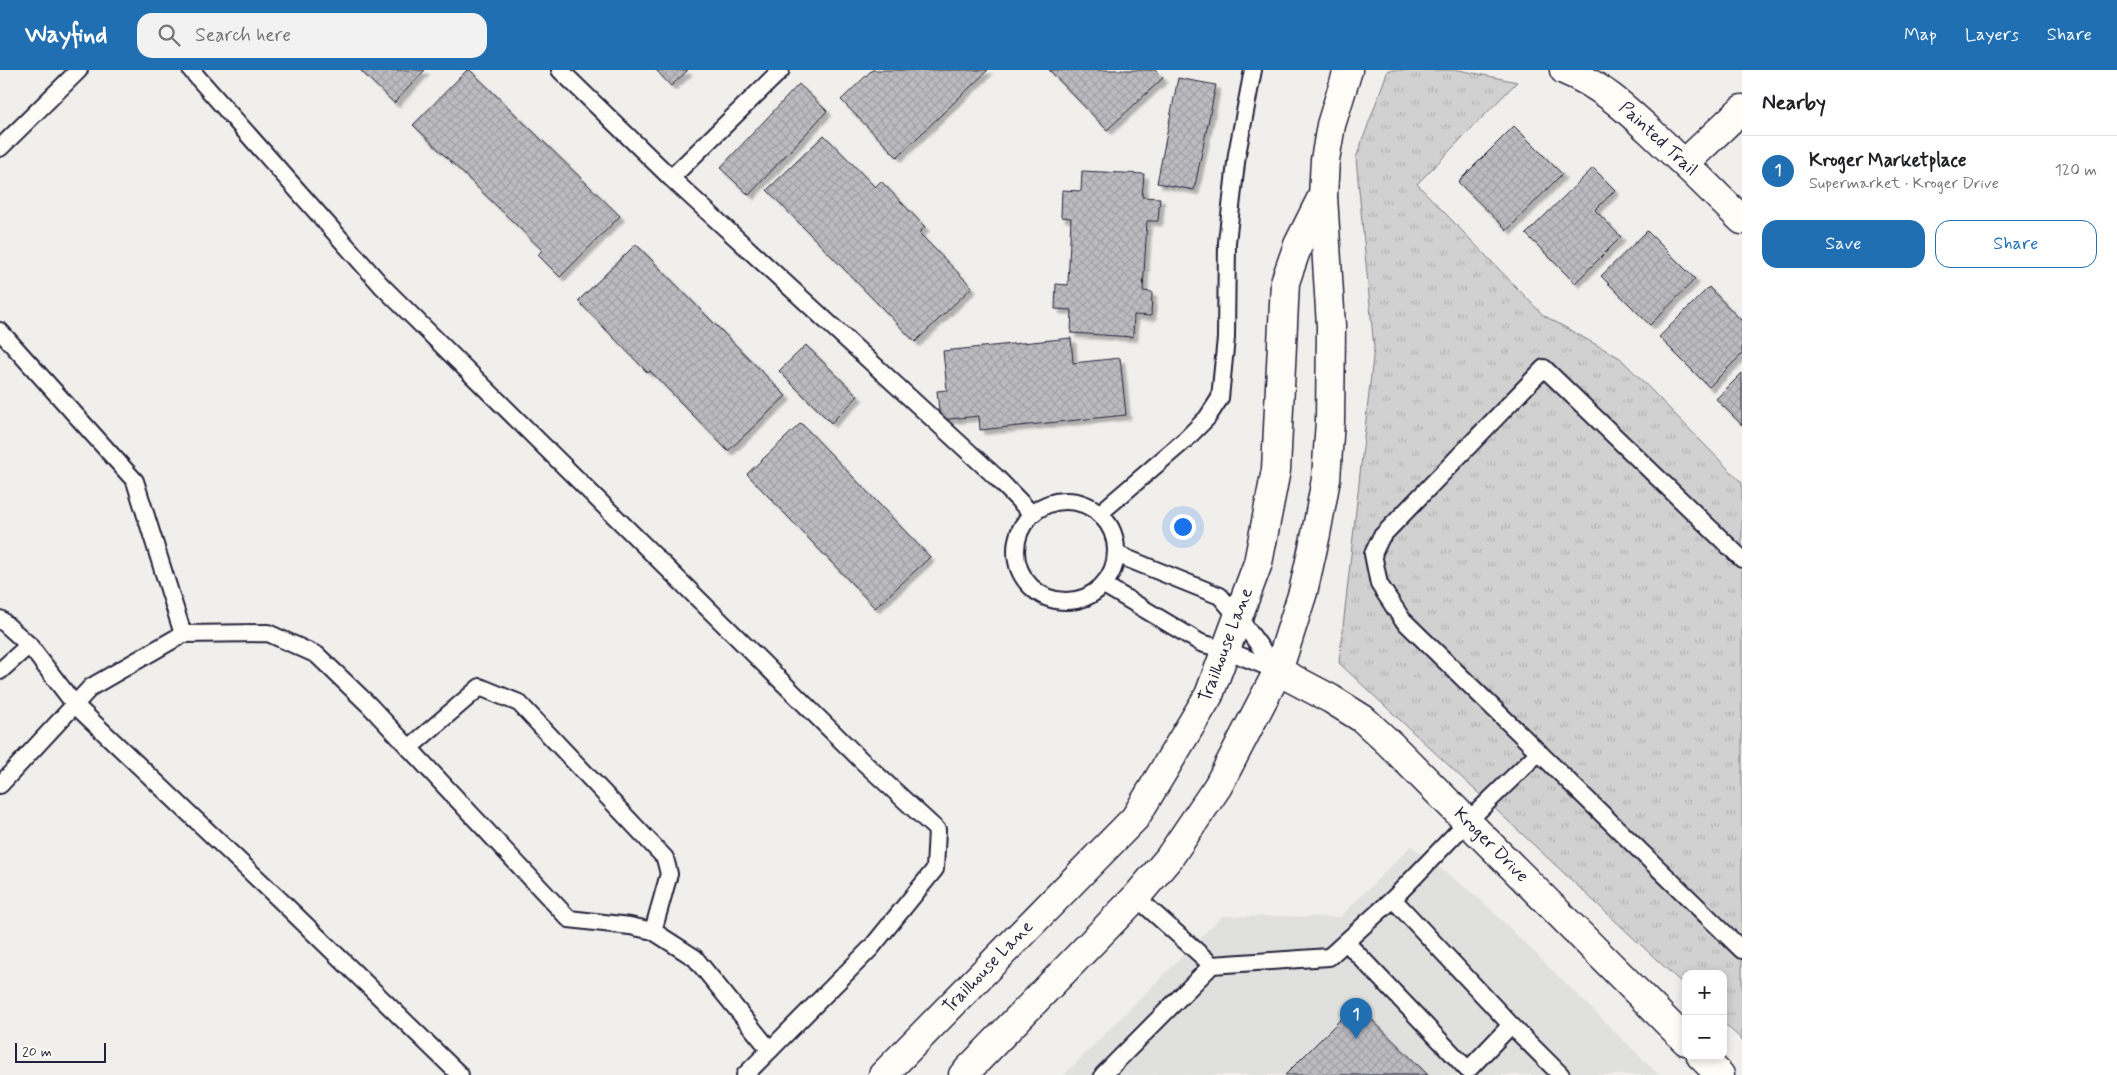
<!DOCTYPE html>
<meta charset="utf-8">
<style>
body{margin:0;font-family:Mynerve,sans-serif;background:#f2f2f2;color:#202124}
.controls{position:absolute;right:15px;bottom:15px;display:grid;overflow:hidden;border-radius:10px;box-shadow:0 2px 8px #0003}
.controls button{width:45px;height:45px;display:grid;place-items:center;padding:0;border:0;border-bottom:1px solid #e0e0e0;background:#fff;color:#202124;font:25px sans-serif}
.scale{position:absolute;left:15px;bottom:12px;width:91px;box-sizing:border-box;padding-left:5px;border:2px solid #22223b;border-top:0;font-size:14px;line-height:18px;white-space:nowrap;color:#22223b;-webkit-text-stroke:4px #fdfcf7;paint-order:stroke}
.you{position:absolute;left:1182px;top:456px;width:18px;height:18px;margin:-12px;border:4px solid #fff;border-radius:50%;background:#1a73e8;box-shadow:0 0 0 8px #1a73e833}
.badge{display:grid;place-items:center;width:32px;height:32px;border-radius:50%;background:#1f6fb2;color:#fff;font-size:16px;font-weight:700}
.pin{position:absolute;translate:-50% -41px;filter:drop-shadow(0 1px 2px #0008)}
.pin::after{content:'';position:absolute;top:26px;width:18px;height:15px;background:inherit;clip-path:polygon(0 0,100% 0,50% 100%)}
.list{margin:0;padding:0;list-style:none}
h2{display:flex;justify-content:space-between;align-items:center;height:65px;margin:0;padding:0 20px;font-size:21px}
h2 small{font-size:16px;font-weight:400;color:#757577}
.list li{display:grid;grid-template-columns:32px 1fr auto;gap:15px;align-items:center;box-sizing:border-box;height:70px;padding:0 20px;border-top:1px solid #e0e0e0}
.list b{display:block;font-size:19px;white-space:nowrap}
.list p{margin:0;font-size:16px;white-space:nowrap;color:#757577}
.list em{font-size:16px;font-style:normal;color:#757577}
.actions{display:flex;gap:10px;padding:15px 20px}
.actions a{flex:1;padding:11px 0;border:1px solid #1f6fb2;border-radius:15px;text-align:center;font-size:18px;color:#1f6fb2}
.actions .main{background:#1f6fb2;color:#fff}
.icon{flex:none;width:28px;height:28px;fill:none;stroke:currentColor;stroke-width:2;stroke-linecap:round;stroke-linejoin:round}
.map{position:relative;flex:none;width:1742px;height:1005px;overflow:hidden}
header{display:flex;align-items:center;gap:30px;box-sizing:border-box;height:70px;padding:0 25px;background:#1f6fb2;color:#fff}
header strong{font-size:24px}
nav{display:flex;gap:28px;margin-inline-start:auto;font-size:18px}
.search{width:350px;height:45px;background:#f2f2f2;display:flex;align-items:center;gap:12px;box-sizing:border-box;padding:0 18px;border-radius:15px;color:#757577;font-size:19px}
main{display:flex}
aside{flex:1;background:#fff}
.map>svg:first-child{display:block}
.built{fill:#e0e0df}
.grass{fill:url(#grass-tufts);stroke:#7a7a86}
.building{fill:url(#building-cross-hatch);stroke:#22223b;filter:url(#shadow)}
.lines{fill:none;stroke-linecap:round;stroke-linejoin:round}
.service-casing{stroke:#22223b;stroke-width:20}
.minor-casing{stroke:#22223b;stroke-width:31}
.service{stroke:#fdfcf7;stroke-width:16}
.minor{stroke:#fdfcf7;stroke-width:28}
.labels{text-anchor:middle;dominant-baseline:central;stroke-width:5;stroke-linejoin:round;paint-order:stroke}
.street-label{font-size:18px;fill:#22223b;stroke:#fdfcf7}
</style>
<header>
<strong>Wayfind</strong>
<div class="search"><svg class="icon" aria-label="search" viewBox="0 0 24 24"><circle cx="10" cy="10" r="6"/><path d="M15 15l6 6"/></svg>Search here</div>
<nav><a>Map</a><a>Layers</a><a>Share</a></nav>
</header>
<main>
<div class="map">
<svg width="1742" height="1005" viewBox="0 0 1742 1005">
<defs>
<pattern id="grass-tufts" width="24" height="20" patternUnits="userSpaceOnUse" patternTransform="scale(1.25)"><rect width="24" height="20" fill="#d2d1d1"/><path d="M3 7l-1-3M5 7V3M7 7l1-3M15 17l-1-3M17 17v-4M19 17l1-3" fill="none" stroke="#b4b3b4"/></pattern>
<pattern id="building-cross-hatch" width="8" height="8" patternUnits="userSpaceOnUse" patternTransform="scale(1.25)"><rect width="8" height="8" fill="#bcbcc0"/><path d="M0 0l8 8M0 8l8-8" fill="none" stroke="#a1a1a6"/></pattern>
<filter id="shadow"><feDropShadow dx="4.5" dy="4.5" stdDeviation="1" flood-color="#0004"/></filter>
</defs>
<rect width="100%" height="100%" fill="#f0efec"/>
<filter id="ink" filterUnits="userSpaceOnUse"><feTurbulence type="fractalNoise" baseFrequency=".02" numOctaves="2"/><feDisplacementMap in="SourceGraphic" scale="10" xChannelSelector="R" yChannelSelector="G"/><feConvolveMatrix kernelMatrix="1 2 1 2 8 2 1 2 1" color-interpolation-filters="sRGB"/></filter>
<g filter="url(#ink)">
<polygon class="built" points="1411,776 1480,829 1659,1005 1064,1005 1222,846 1340,847"/>
<polygon class="grass" points="1388,0 1459,0 1517,12 1417,114 1543,245 1620,288 1742,413 1742,970 1723,952 1723,904 1686,904 1686,917 1339,593 1374,278 1356,88"/>
<g class="building">
<polygon points="360,0 425,0 394,33"/>
<polygon points="467,0 470,0 620,146 560,207 538,185 542,180 413,55"/>
<polygon points="656,0 688,0 671,16"/>
<polygon points="872,0 988,0 897,87 841,30"/>
<polygon points="1049,0 1155,0 1163,8 1107,60"/>
<polygon points="1178,8 1216,15 1194,120 1157,113"/>
<polygon points="799,14 827,41 749,125 720,98"/>
<polygon points="1514,56 1562,104 1507,160 1458,112"/>
<polygon points="824,65 875,117 881,111 925,157 919,163 972,217 915,272 767,120"/>
<polygon points="1593,98 1615,120 1595,140 1621,167 1575,213 1526,164"/>
<polygon points="1082,101 1144,104 1142,127 1160,128 1158,151 1147,151 1143,221 1152,222 1151,246 1134,245 1133,267 1071,263 1072,240 1055,239 1056,214 1068,215 1071,148 1061,147 1062,120 1081,121"/>
<polygon points="1647,161 1695,209 1650,255 1601,206"/>
<polygon points="636,174 786,326 728,381 650,301 648,303 578,231"/>
<polygon points="1709,217 1742,251 1742,284 1709,317 1659,267"/>
<polygon points="1071,268 1073,293 1120,288 1126,345 980,360 979,346 940,350 937,321 947,320 943,281"/>
<polygon points="806,275 858,326 831,353 779,301"/>
<polygon points="1742,303 1742,355 1716,329"/>
<polygon points="801,353 930,487 875,538 747,404"/>
<polygon points="1356,934 1428,1005 1285,1005"/>
</g>
<g class="lines">
<defs>
<g id="service">
<polyline points="560,0 671,108 996,407 1032,444"/>
<polyline points="0,78 79,0"/>
<polyline points="671,108 781,0"/>
<polyline points="0,261 135,411 183,564"/>
<circle cx="1066" cy="481" r="50"/>
<polyline points="1099,444 1184,371 1207,348 1220,328 1226,268 1227,172 1237,84 1253,0"/>
<polyline points="1116,484 1220,526 1238,547 1278,601"/>
<polyline points="1742,489 1544,298 1381,467 1373,484 1379,514 1402,549 1742,880"/>
<polyline points="1104,515 1201,573 1226,580 1278,601"/>
<polyline points="0,549 29,575"/>
<polyline points="0,601 29,575 75,635 280,830 460,1005"/>
<polyline points="409,678 480,617 519,633 665,788 669,804 653,861"/>
<polyline points="0,715 91,617 183,564 268,563 317,585 369,635 569,849 630,856 653,861 695,888 770,980 871,878 935,799 937,760 861,690 382,216 191,0"/>
<polyline points="1136,827 1212,895"/>
<polyline points="1393,829 1511,955 1561,1005"/>
<polyline points="1346,872 1468,1000 1511,955"/>
<polyline points="745,1005 770,980"/>
<polyline points="1103,1005 1212,895 1329,887 1393,829 1467,752 1539,682"/>
</g>
<g id="minor">
<path d="M1564 0C1599 14 1624 37 1651 62 1682 91 1712 120 1742 150"/>
<polyline points="1685,93 1742,39"/>
<polyline points="1278,601 1331,629 1363,649 1390,674 1686,971"/>
<polyline points="1701,986 1720,1005"/>
<polyline points="883,1005 1135,748 1209,625 1258,493 1276,400 1285,212 1298,175 1321,129"/>
<polyline points="963,1005 1136,827 1169,788 1218,716 1278,601 1303,522 1316,464 1326,409 1330,351 1331,256 1323,126 1325,90 1331,55 1348,0"/>
</g>
</defs>
<use href="#service" class="service-casing"/>
<use href="#minor" class="minor-casing"/>
<use href="#service" class="service"/>
<use href="#minor" class="minor"/>
</g>
</g>
<g class="labels">
<g class="street-label">
<text transform="translate(1658 69) rotate(43)">Painted Trail</text>
<text transform="translate(1226 575) rotate(-69)">Trailhouse Lane</text>
<text transform="translate(1491 775) rotate(45)">Kroger Drive</text>
<text transform="translate(988 897) rotate(-46)">Trailhouse Lane</text>
</g>
</g>
</svg>
<div class="controls">
<button>+</button>
<button>−</button>
</div>
<div class="scale">20 m</div>
<div class="you"></div>
<div class="pin badge" style="left:1356px;top:969px">1</div>
</div>
<aside>
<h2>Nearby<small></small></h2>
<ul class="list">
<li><span class="badge">1</span><div><b>Kroger Marketplace</b><p>Supermarket · Kroger Drive</p></div><em>120 m</em></li>
</ul>
<div class="actions"><a class="main">Save</a><a>Share</a></div>
</aside>
</main>
